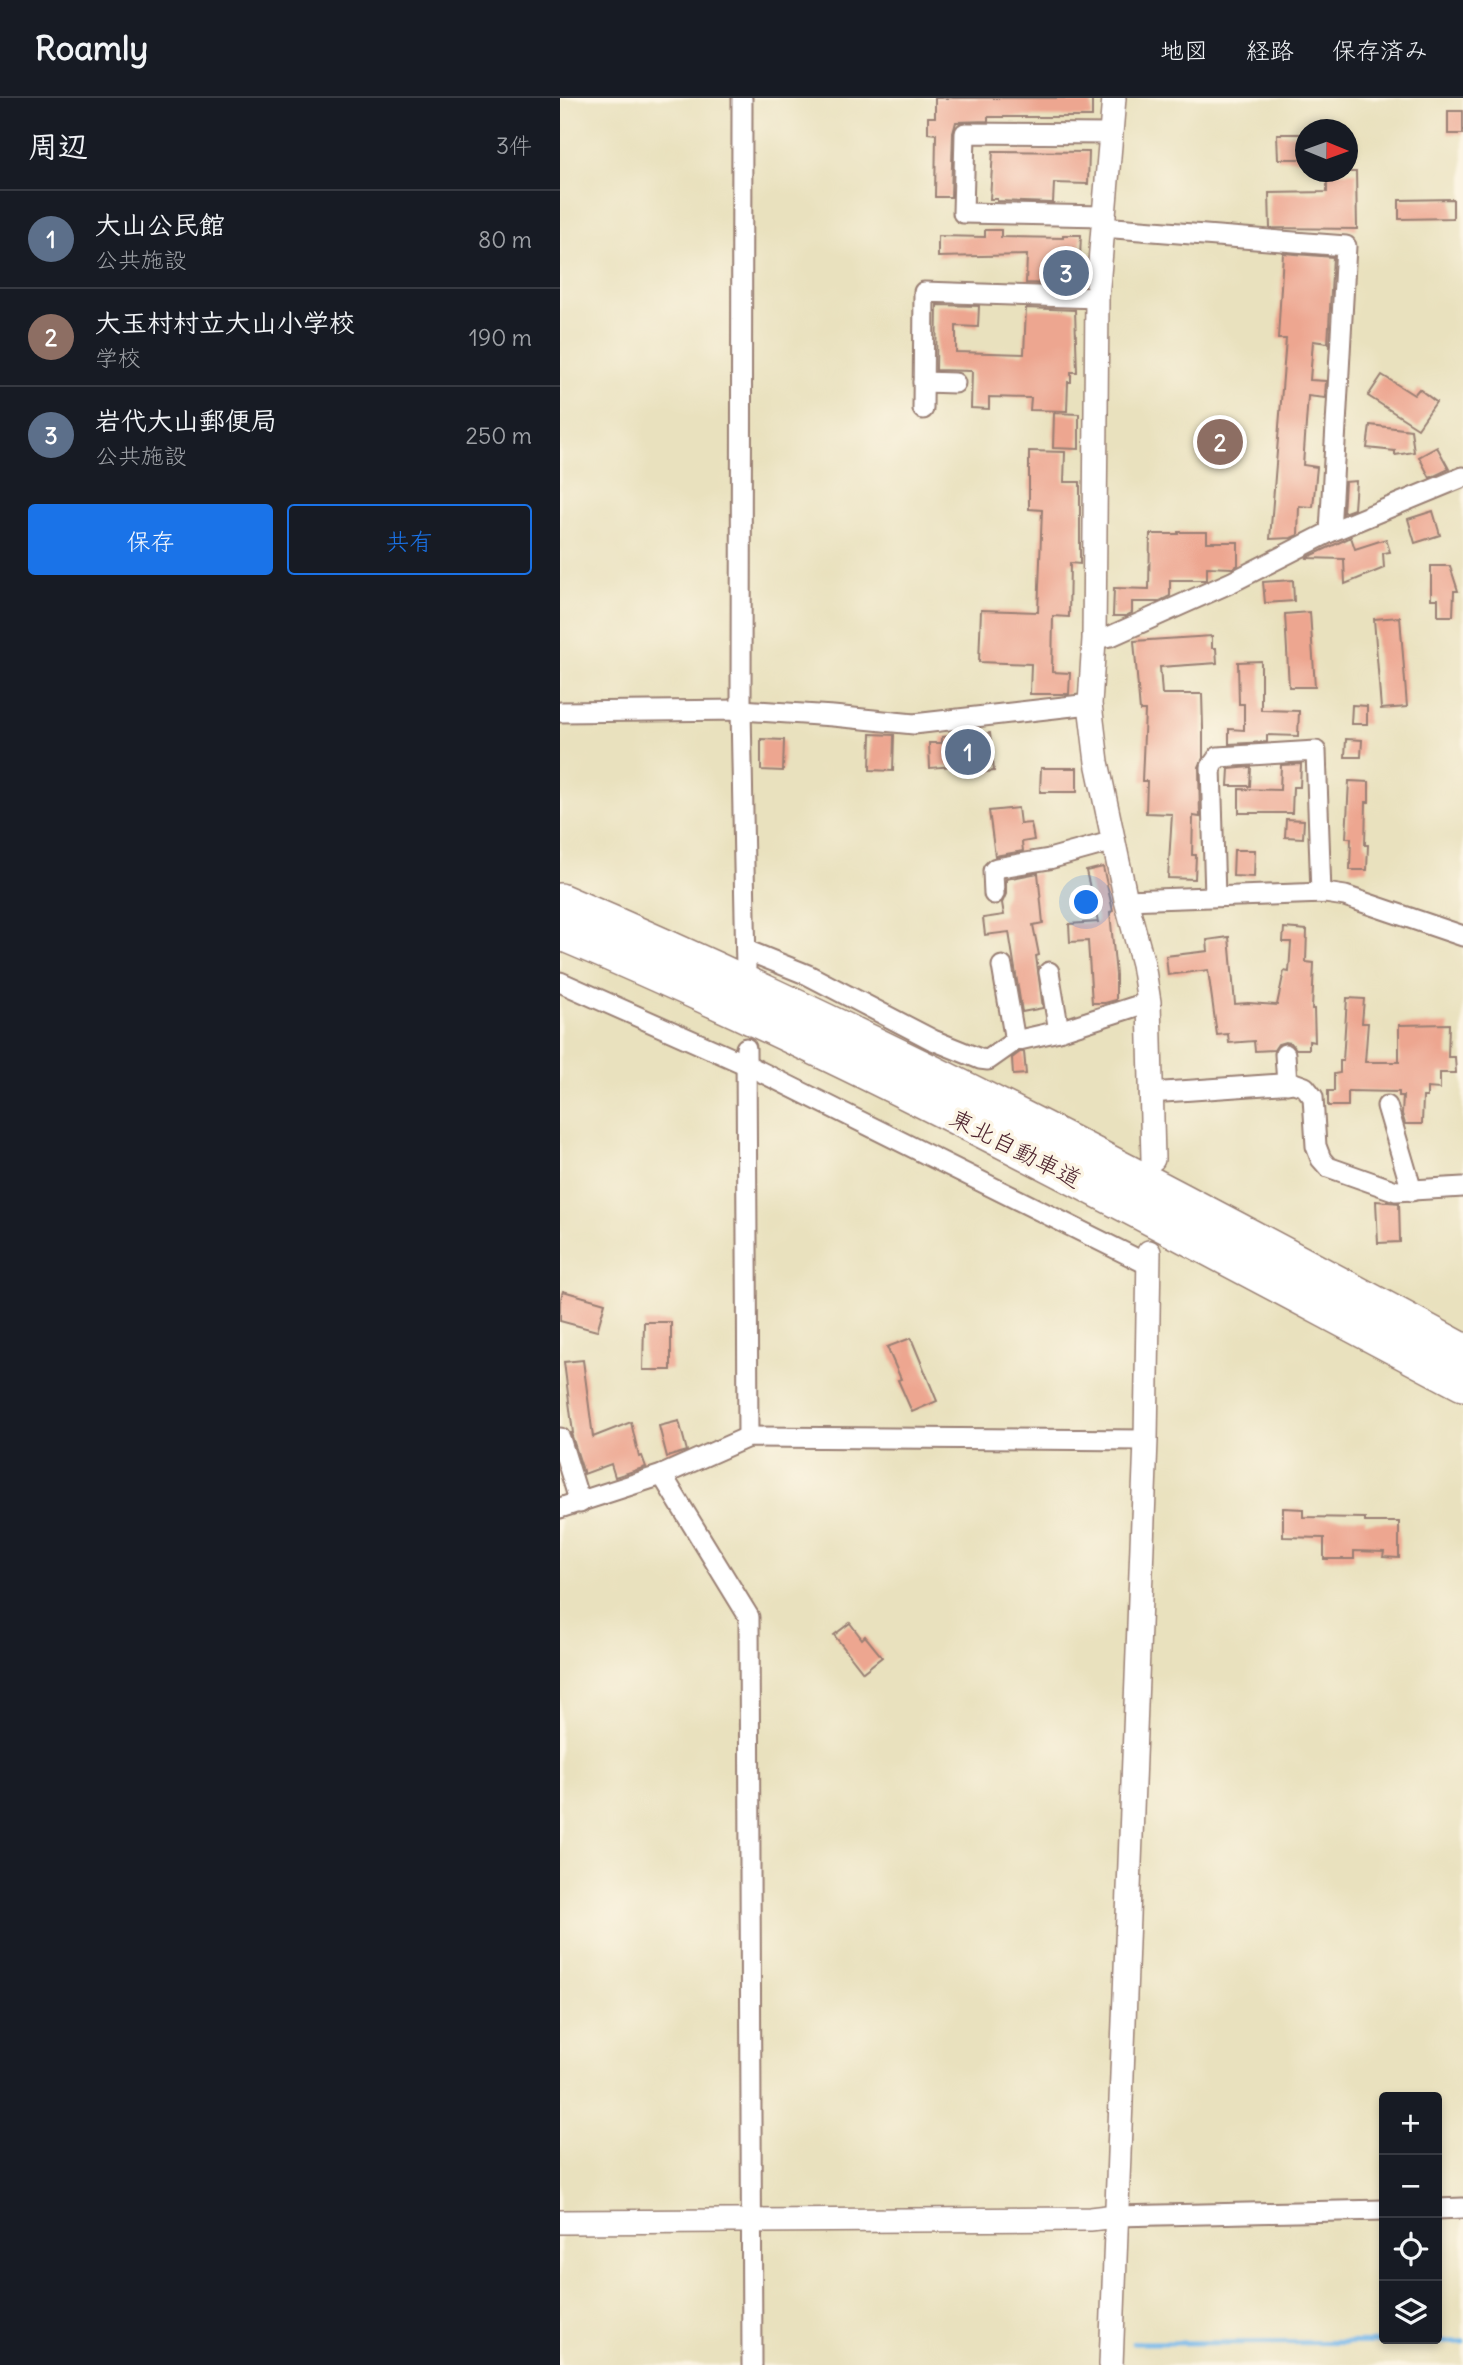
<!DOCTYPE html>
<html lang="ja">
<meta charset="utf-8">
<style>
body{margin:0;font-family:Delius,"Klee One",sans-serif;background:#242831;color:#f1f3f6}
.controls{position:absolute;right:21px;bottom:21px;display:grid;overflow:hidden;border-radius:7px;box-shadow:0 4px 10px #0003}
.controls button{width:63px;height:63px;display:grid;place-items:center;padding:0;border:0;border-bottom:2px solid #363941;background:#171b24;color:#f1f3f6;font:35px sans-serif}
.compass{position:absolute;left:735px;top:21px;width:63px;height:63px;border-radius:50%;background:#171b24;box-shadow:0 4px 10px #0003;rotate:91deg}
.you{position:absolute;left:527px;top:805px;width:24px;height:24px;margin:-18px;border:5px solid #fff;border-radius:50%;background:#1a73e8;box-shadow:0 0 0 10px #1a73e833}
.badge{display:grid;place-items:center;width:46px;height:46px;border-radius:50%;background:#1a73e8;color:#fff;font-size:23px;font-weight:700}
.pin{position:absolute;translate:-50% -50%;border:4px solid #fff;box-shadow:0 2px 7px #0006}
.list{margin:0;padding:0;list-style:none}
h2{display:flex;justify-content:space-between;align-items:center;height:91px;margin:0;padding:0 28px;font-size:30px}
h2 small{font-size:23px;font-weight:400;color:#9ea1a6}
.list li{display:grid;grid-template-columns:46px 1fr auto;gap:21px;align-items:center;box-sizing:border-box;height:98px;padding:0 28px;border-top:2px solid #363941}
.list b{display:block;font-size:26px;white-space:nowrap}
.list p{margin:0;font-size:23px;white-space:nowrap;color:#9ea1a6}
.list em{font-size:23px;font-style:normal;color:#9ea1a6}
.actions{display:flex;gap:14px;padding:21px 28px}
.actions a{flex:1;padding:16px 0;border:2px solid #1a73e8;border-radius:7px;text-align:center;font-size:24px;color:#1a73e8}
.actions .main{background:#1a73e8;color:#fff}
.icon{flex:none;width:38px;height:38px;fill:none;stroke:currentColor;stroke-width:2;stroke-linecap:round;stroke-linejoin:round}
.map{position:relative;flex:none;width:903px;height:2267px;overflow:hidden}
header{display:flex;align-items:center;gap:42px;box-sizing:border-box;height:98px;padding:0 35px;background:#171b24;border-bottom:2px solid #363941}
header strong{font-size:33px}
nav{display:flex;gap:38px;margin-inline-start:auto;font-size:24px}
main{display:flex}
aside{flex:1;background:#171b24}
.map>svg:first-child{display:block}
.lines{fill:none;stroke-linecap:round;stroke-linejoin:round}
.stream{stroke:#75b8eb;stroke-width:5}
.building{fill:#eda690}
.minor-casing{stroke:#9a8074;stroke-width:23}
.tertiary-casing{stroke:#9a8074;stroke-width:26}
.motorway-casing{stroke:#9a8074;stroke-width:38}
.minor{stroke:#fff;stroke-width:19}
.tertiary{stroke:#fff;stroke-width:23}
.motorway{stroke:#fff;stroke-width:35}
.labels{text-anchor:middle;dominant-baseline:central;stroke-width:7;stroke-linejoin:round;paint-order:stroke}
.street-label{font-size:24px;fill:#4a1f2b;stroke:#fcf5e5}
</style>
<header>
<strong>Roamly</strong>
<nav><a>地図</a><a>経路</a><a>保存済み</a></nav>
</header>
<main>
<aside>
<h2>周辺<small>3件</small></h2>
<ul class="list">
<li><span class="badge" style="background:#5c6f8a">1</span><div><b>大山公民館</b><p>公共施設</p></div><em>80 m</em></li>
<li><span class="badge" style="background:#8d6e63">2</span><div><b>大玉村村立大山小学校</b><p>学校</p></div><em>190 m</em></li>
<li><span class="badge" style="background:#5c6f8a">3</span><div><b>岩代大山郵便局</b><p>公共施設</p></div><em>250 m</em></li>
</ul>
<div class="actions"><a class="main">保存</a><a>共有</a></div>
</aside>
<div class="map">
<svg width="903" height="2267" viewBox="0 0 903 2267">
<rect width="100%" height="100%" fill="#fcf5e5"/>
<filter id="ink" filterUnits="userSpaceOnUse"><feTurbulence type="fractalNoise" baseFrequency=".0143" numOctaves="2"/><feDisplacementMap in="SourceGraphic" scale="14" xChannelSelector="R" yChannelSelector="G"/><feConvolveMatrix kernelMatrix="1 2 1 2 8 2 1 2 1" color-interpolation-filters="sRGB"/></filter>
<filter id="wash" filterUnits="userSpaceOnUse"><feTurbulence type="fractalNoise" baseFrequency=".00686" numOctaves="4" result="noise"/><feDisplacementMap in="SourceGraphic" scale="28" xChannelSelector="R" yChannelSelector="G"/><feGaussianBlur stdDeviation="1.57" result="paint"/><feColorMatrix in="noise" values="0 0 0 0 0 0 0 0 0 0 0 0 0 0 0 0 0 1.4 0 .05"/><feComposite in="paint" operator="in"/></filter>
<g filter="url(#wash)">
<rect width="100%" height="100%" fill="#e9e1be"/>
<g class="lines">
<polyline class="stream" points="573,2245 903,2244"/>
</g>
<g id="blocks">
<g class="building">
<polygon points="375,0 532,0 532,19 428,19 428,23 396,24 393,35 391,99 375,99 376,36 368,35 368,19 375,19"/>
<rect x="888" y="13" width="15" height="23"/>
<polygon points="717,36 746,36 746,61 718,61"/>
<polygon points="433,53 529,54 528,86 494,85 493,105 437,103 437,101 430,101"/>
<polygon points="767,74 796,74 797,131 710,130 709,95 767,94"/>
<polygon points="893,101 893,120 839,121 839,102"/>
<polygon points="425,132 441,132 441,139 503,140 503,137 521,137 520,159 516,159 516,187 466,185 467,157 378,159 378,138 425,139"/>
<polygon points="723,155 773,159 768,245 753,243 750,282 766,283 765,300 748,298 743,367 757,369 753,409 739,408 738,437 731,440 710,441 726,241 718,241"/>
<polygon points="377,207 419,208 418,229 396,228 396,254 464,256 466,210 515,212 517,274 511,274 511,284 508,284 507,313 470,312 471,300 429,299 429,311 411,310 412,273 376,272"/>
<polygon points="822,277 854,297 859,291 876,304 858,330 808,298"/>
<polygon points="494,315 519,316 519,351 493,350"/>
<polygon points="810,327 851,332 854,354 835,357 835,353 807,350"/>
<polygon points="877,349 889,371 870,380 859,359"/>
<polygon points="469,353 505,354 504,384 520,384 520,466 510,465 509,519 493,518 492,574 510,575 509,596 470,596 471,566 419,564 421,512 478,514 482,412 469,411"/>
<polygon points="796,383 794,411 783,415 785,384"/>
<polygon points="873,413 880,437 855,445 848,421"/>
<polygon points="618,434 647,434 647,444 678,444 678,467 673,470 647,469 647,482 610,482 610,498 598,504 572,504 572,515 566,518 553,518 554,490 589,491 590,436 618,436"/>
<polygon points="791,439 795,451 826,441 830,454 823,455 824,470 785,486 784,461 746,460"/>
<polygon points="871,468 890,468 898,493 894,493 893,518 878,518 878,501 871,501"/>
<polygon points="733,482 734,503 705,505 703,484"/>
<polygon points="750,514 755,589 729,589 725,516"/>
<polygon points="840,519 847,609 821,611 814,521"/>
<polygon points="652,538 652,550 656,550 657,565 600,569 602,596 642,596 643,630 643,660 639,669 640,719 633,718 632,757 636,757 635,781 608,780 612,716 586,715 587,683 582,683 585,613 580,613 574,543"/>
<polygon points="701,563 701,612 739,613 738,638 707,637 707,644 669,646 669,631 684,632 684,606 679,606 678,564"/>
<polygon points="792,607 807,608 807,626 791,626"/>
<polygon points="430,635 434,673 406,676 405,667 370,670 369,645 382,645 382,639"/>
<polygon points="311,636 334,637 333,673 310,672"/>
<polygon points="201,641 224,642 223,673 201,672"/>
<polygon points="786,641 802,642 801,659 785,659"/>
<polygon points="741,666 740,689 733,689 732,715 679,715 679,691 720,692 721,667"/>
<polygon points="691,669 690,688 668,688 669,671"/>
<polygon points="481,670 517,670 517,694 480,694"/>
<polygon points="789,683 809,684 809,704 806,704 805,747 808,747 807,772 790,772 791,740 786,740"/>
<polygon points="458,710 460,726 471,725 474,742 462,744 463,753 435,758 429,713"/>
<polygon points="726,721 744,722 743,740 725,739"/>
<polygon points="674,752 695,752 694,779 673,778"/>
<polygon points="543,769 553,813 550,814 556,877 556,902 545,905 532,905 528,843 510,844 509,826 538,824 526,773"/>
<polygon points="478,775 483,825 473,827 479,857 476,858 483,910 462,914 449,834 425,837 423,820 444,817 442,805 446,796 446,781"/>
<polygon points="724,830 747,832 746,864 754,865 752,911 754,911 755,944 749,943 749,951 736,951 731,945 725,944 718,946 714,952 695,953 694,943 669,945 668,936 657,937 648,872 608,877 606,858 648,853 647,842 669,839 675,906 688,905 717,907 724,873 729,874 731,844 723,844"/>
<polygon points="787,900 804,901 802,925 808,925 805,964 839,964 839,927 889,926 888,959 895,959 896,975 880,975 880,991 867,990 867,999 863,999 862,1026 845,1026 842,1016 843,998 839,998 839,994 788,993 788,1008 768,1008 768,993 774,993 774,976 780,975 780,963 783,963"/>
<polygon points="460,954 464,954 466,976 453,977 452,960"/>
<polygon points="816,1103 839,1105 840,1144 818,1145"/>
<polygon points="3,1193 45,1205 37,1233 0,1223 0,1204"/>
<polygon points="84,1224 111,1224 111,1272 83,1272"/>
<polygon points="351,1240 377,1303 352,1314 338,1282 341,1281 327,1249"/>
<polygon points="23,1262 33,1339 71,1324 79,1359 82,1358 86,1369 55,1379 51,1366 24,1376 11,1335 13,1335 4,1264"/>
<polygon points="119,1323 127,1353 107,1359 99,1328"/>
<polygon points="723,1410 743,1411 743,1419 805,1420 805,1424 839,1424 839,1460 823,1459 824,1454 794,1453 794,1461 764,1461 764,1440 723,1439"/>
<polygon points="290,1525 302,1541 305,1538 322,1559 303,1574 274,1537"/>
</g>
</g>
</g>
<g filter="url(#ink)">
<use href="#blocks" fill-opacity="0" stroke="#9a8074" stroke-width="2"/>
<g class="lines">
<defs>
<g id="minor">
<polyline points="182,0 181,612 186,870"/>
<polyline points="543,118 403,115 405,35 550,36"/>
<polyline points="542,129 786,148 770,434"/>
<polyline points="363,284 395,285"/>
<polyline points="363,311 364,194 537,200"/>
<polyline points="534,541 551,538 672,484 770,434 903,379"/>
<polyline points="0,614 181,612 273,618 354,626 530,606"/>
<polyline points="434,796 433,773 436,770 489,761 554,743"/>
<polyline points="655,798 651,669 658,659 756,653 761,795"/>
<polyline points="566,802 765,795 785,798 903,838"/>
<polyline points="186,852 248,877 373,942 420,961 428,962 455,943 499,933 589,904"/>
<polyline points="442,868 455,943"/>
<polyline points="489,874 499,933"/>
<polyline points="0,884 187,967 589,1167"/>
<polyline points="186,950 188,1339"/>
<polyline points="725,956 727,986"/>
<polyline points="590,995 734,985 745,989 753,999 756,1048 761,1061 768,1069 836,1093 903,1089"/>
<polyline points="827,1008 852,1093"/>
<polyline points="0,1340 20,1405"/>
<polyline points="102,1377 189,1519 192,2267"/>
<polyline points="0,1410 102,1377 188,1339 586,1342"/>
<polyline points="877,2111 903,2110"/>
<polyline points="556,2118 824,2112"/>
</g>
<g id="tertiary">
<polyline points="554,0 537,200 534,541 530,606 537,664 566,802 583,866 589,904 593,1061"/>
<polyline points="0,2124 530,2121 556,2118"/>
<polyline points="551,2267 586,1342 589,1154"/>
</g>
<g id="motorway">
<path d="M0 803C310 935 607 1093 903 1253"/>
<path d="M0 834C310 964 606 1128 903 1285"/>
</g>
</defs>
<use href="#minor" class="minor-casing"/>
<use href="#tertiary" class="tertiary-casing"/>
<use href="#motorway" class="motorway-casing"/>
<use href="#minor" class="minor"/>
<use href="#tertiary" class="tertiary"/>
<use href="#motorway" class="motorway"/>
</g>
</g>
<g class="labels">
<g class="street-label">
<text transform="translate(456 1050) rotate(27)">東北自動車道</text>
</g>
</g>
</svg>
<div class="controls">
<button>+</button>
<button>−</button>
<button><svg class="icon" aria-label="locate" viewBox="0 0 24 24"><circle cx="12" cy="12" r="6"/><path d="M12 2v4M12 18v4M2 12h4M18 12h4"/></svg></button>
<button><svg class="icon" aria-label="layers" viewBox="0 0 24 24"><path d="M12 4l9 5-9 5-9-5zM3 14l9 5 9-5"/></svg></button>
</div>
<svg class="compass" viewBox="-18 -18 36 36"><path d="M0-13l5 13h-10z" fill="#e53935"/><path d="M0 13l5-13h-10z" fill="#9ea1a6"/></svg>
<div class="you"></div>
<div class="pin badge" style="left:408px;top:654px;background:#5c6f8a">1</div>
<div class="pin badge" style="left:660px;top:344px;background:#8d6e63">2</div>
<div class="pin badge" style="left:506px;top:175px;background:#5c6f8a">3</div>
</div>
</main>
